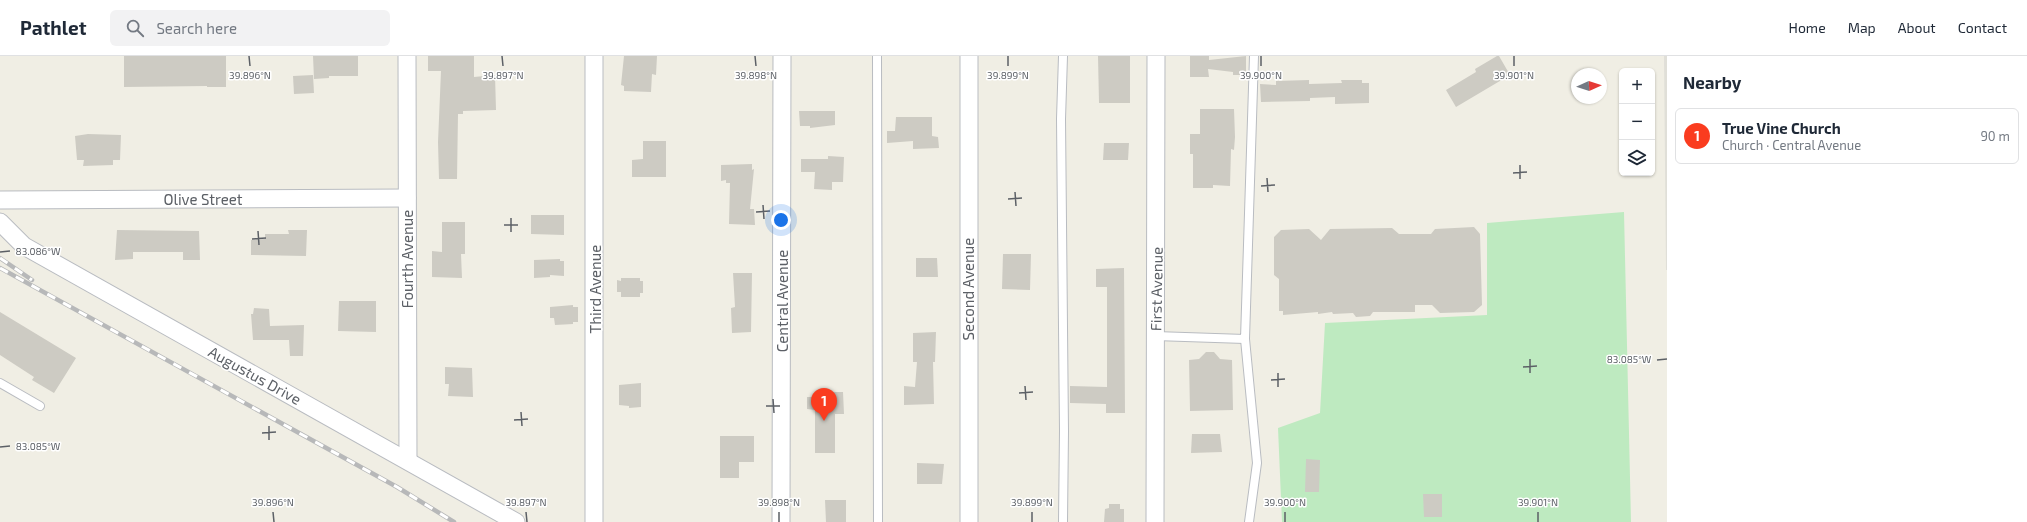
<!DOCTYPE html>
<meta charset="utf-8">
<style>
body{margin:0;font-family:"Exo 2",sans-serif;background:#f2f2f3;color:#1f2937}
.controls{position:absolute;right:12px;top:12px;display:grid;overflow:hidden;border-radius:6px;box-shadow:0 1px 3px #0004}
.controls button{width:36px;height:36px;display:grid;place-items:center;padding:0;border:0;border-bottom:1px solid #e0e1e3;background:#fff;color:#1f2937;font:20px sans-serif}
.compass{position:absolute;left:1571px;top:12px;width:36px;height:36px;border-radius:50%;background:#fff;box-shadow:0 1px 3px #0004;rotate:87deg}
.you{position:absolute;left:781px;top:164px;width:14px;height:14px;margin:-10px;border:3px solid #fff;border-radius:50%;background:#1a73e8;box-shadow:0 0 0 6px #1a73e833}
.badge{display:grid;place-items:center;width:26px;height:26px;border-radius:50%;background:#fa3c1f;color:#fff;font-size:13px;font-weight:700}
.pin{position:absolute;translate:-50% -33px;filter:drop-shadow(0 1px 2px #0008)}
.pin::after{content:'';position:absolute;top:21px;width:14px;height:12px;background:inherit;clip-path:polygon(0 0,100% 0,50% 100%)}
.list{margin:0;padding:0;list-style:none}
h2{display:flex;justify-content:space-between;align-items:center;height:52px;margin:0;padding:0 16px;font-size:17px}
h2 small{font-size:13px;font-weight:400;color:#747a83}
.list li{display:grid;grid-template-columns:26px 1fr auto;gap:12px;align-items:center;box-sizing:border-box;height:56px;margin:0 8px 8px;padding:0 8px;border:1px solid #e0e1e3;border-radius:6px}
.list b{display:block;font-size:15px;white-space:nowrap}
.list p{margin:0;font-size:13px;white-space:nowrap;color:#747a83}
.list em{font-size:13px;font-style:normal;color:#747a83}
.icon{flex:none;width:22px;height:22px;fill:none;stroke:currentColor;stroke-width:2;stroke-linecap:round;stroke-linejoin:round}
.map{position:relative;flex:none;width:1667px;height:466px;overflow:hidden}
header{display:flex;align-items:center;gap:24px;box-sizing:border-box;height:56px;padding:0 20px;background:#fff;border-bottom:1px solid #e0e1e3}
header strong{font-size:19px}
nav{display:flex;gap:22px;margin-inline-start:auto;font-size:14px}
.search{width:280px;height:36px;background:#f2f2f3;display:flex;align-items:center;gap:10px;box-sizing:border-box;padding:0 14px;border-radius:6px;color:#747a83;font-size:15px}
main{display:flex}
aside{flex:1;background:#fff}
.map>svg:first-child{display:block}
.industrial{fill:#e0dfd8}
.green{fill:#beeac0}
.building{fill:#cdcbc3}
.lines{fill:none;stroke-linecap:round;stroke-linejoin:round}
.service-casing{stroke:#b9bcc1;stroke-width:10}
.minor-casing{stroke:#b9bcc1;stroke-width:19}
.service{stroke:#fff;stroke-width:8}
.minor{stroke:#fff;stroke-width:17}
.rail-casing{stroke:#b7b8b9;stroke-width:4.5}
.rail{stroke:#fff;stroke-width:3;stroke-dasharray:9;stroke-linecap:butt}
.ticks{fill:none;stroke:#5c6066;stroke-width:1.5}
.labels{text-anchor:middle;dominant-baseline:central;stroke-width:3;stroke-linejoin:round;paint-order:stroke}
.street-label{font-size:15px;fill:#5c6066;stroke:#fff}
.ticks-label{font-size:10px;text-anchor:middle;fill:#5c6066;stroke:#fff;stroke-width:3;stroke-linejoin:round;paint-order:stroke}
</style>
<header>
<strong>Pathlet</strong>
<div class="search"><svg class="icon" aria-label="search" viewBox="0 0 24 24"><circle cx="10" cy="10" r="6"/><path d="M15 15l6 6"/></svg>Search here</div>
<nav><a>Home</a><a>Map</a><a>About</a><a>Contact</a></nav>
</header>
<main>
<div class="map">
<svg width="1667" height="466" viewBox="0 0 1667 466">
<rect width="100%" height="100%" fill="#f0eee4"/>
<polygon class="industrial" points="1664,0 1667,0 1667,214 1666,214"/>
<polygon class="green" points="1624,156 1631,466 1282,466 1278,372 1320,357 1325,267 1487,259 1487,167"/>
<g class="building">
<polygon points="124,0 226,0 226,31 207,31 207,30 124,31"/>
<polygon points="313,0 358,0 358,20 329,20 329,22 314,23"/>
<polygon points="428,0 474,0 474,21 495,19 496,54 463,55 463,58 458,58 457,123 439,123 438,86 441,15 428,15"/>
<polygon points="624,0 657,0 656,19 652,18 651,36 624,35 624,30 621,29"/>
<polygon points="1098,0 1130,0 1130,47 1099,47"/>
<polygon points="1190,0 1209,0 1209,4 1246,0 1246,19 1233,19 1233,16 1208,13 1209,21 1190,21"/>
<polygon points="1497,0 1499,0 1510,19 1456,51 1446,34 1476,16 1475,13"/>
<polygon points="313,19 314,37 294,38 293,20"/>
<polygon points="1309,24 1309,28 1342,27 1341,24 1362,24 1362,27 1369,27 1369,47 1335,48 1335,41 1310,42 1310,45 1261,46 1260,28 1276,29 1276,25"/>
<polygon points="1200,53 1234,53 1235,81 1234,94 1231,93 1230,130 1213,129 1213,132 1193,132 1193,98 1190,98 1190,78 1200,78"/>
<polygon points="799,55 835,55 835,69 810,72 810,70 800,70"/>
<polygon points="896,61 932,61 932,80 938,81 939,92 913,93 913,85 887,87 887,75 895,75"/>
<polygon points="88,78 121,79 120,104 113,104 113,109 83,110 84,104 77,104 75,80"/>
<polygon points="643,85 666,85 666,121 632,121 632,104 643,103"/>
<polygon points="1104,87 1129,87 1128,104 1103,104"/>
<polygon points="828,100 844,101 843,126 832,126 832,134 814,133 815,116 801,116 801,103 828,103"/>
<polygon points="752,108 752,114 754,113 750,153 754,153 755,169 729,168 730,127 726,127 726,124 721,125 721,109"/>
<polygon points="531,159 564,159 564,179 531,178"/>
<polygon points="442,166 465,166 465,198 461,198 462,222 432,221 432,195 442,196"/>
<polygon points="1474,171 1480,178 1482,249 1474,256 1440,257 1432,249 1415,249 1415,256 1373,256 1370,260 1356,261 1353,257 1333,258 1332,256 1318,258 1318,256 1283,259 1283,255 1279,255 1279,223 1274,219 1274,181 1281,174 1309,173 1321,184 1330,173 1392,172 1399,178 1431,178 1435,173"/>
<polygon points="117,174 199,175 200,204 183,204 183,196 133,196 133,203 115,204"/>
<polygon points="288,174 307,174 306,200 251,199 251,184 265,183 265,178 289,178"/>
<polygon points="1003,198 1031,198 1030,234 1002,233"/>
<polygon points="916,202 937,202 938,221 916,221"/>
<polygon points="560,203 560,205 564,205 564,220 550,219 550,221 534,222 534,204"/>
<polygon points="1124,212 1125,357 1106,357 1106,348 1070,347 1070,330 1107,331 1107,231 1096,231 1096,213"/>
<polygon points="733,217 752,217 751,276 732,277 731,252 735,251"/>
<polygon points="621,222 640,222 640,225 643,225 643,237 640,237 640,241 621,241 621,236 617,236 617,224 621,225"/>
<polygon points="339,245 376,245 376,276 338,275"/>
<polygon points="573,249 573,251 578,251 578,266 573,266 573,268 555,269 554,262 550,262 550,251"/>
<polygon points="254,252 269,253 270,270 304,269 303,300 290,300 289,284 253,284 251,258 253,258"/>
<polygon points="0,256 76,302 54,337 32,324 34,321 0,299"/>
<polygon points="936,276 935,306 933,306 934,348 904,349 904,330 915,331 917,306 913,306 913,277"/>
<polygon points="1206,296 1214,296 1220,303 1232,304 1233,354 1190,355 1189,304 1199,303"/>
<polygon points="445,311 472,312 473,341 448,340 449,328 445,328"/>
<polygon points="641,327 641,351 629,352 629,350 619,349 619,329"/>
<polygon points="815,336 843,336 844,358 835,358 835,397 815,397 815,354 807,353 807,341 815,341"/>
<polygon points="1192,378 1220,378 1222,396 1191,397"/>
<polygon points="720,380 754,380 754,406 739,406 739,422 720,422"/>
<polygon points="1306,403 1320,404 1319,436 1305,436"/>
<polygon points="917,407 944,408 942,428 917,428"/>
<polygon points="1423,438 1442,438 1442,461 1424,461"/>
<polygon points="825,444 846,444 846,466 826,466"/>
<polygon points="1109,448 1120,448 1120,453 1124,453 1124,466 1104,466 1105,453 1109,452"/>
</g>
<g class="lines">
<defs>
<g id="service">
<polyline points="877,0 878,466"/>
<polyline points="1063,0 1061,63 1064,375 1063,466"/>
<polyline points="1155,280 1245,283 1254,0"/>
<polyline points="1245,283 1257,407 1249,466"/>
<polyline points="0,327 40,350"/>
</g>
<g id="minor">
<polyline points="407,0 408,405"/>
<polyline points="0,144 407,142"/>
<polyline points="0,166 24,190 516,466"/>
<polyline points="594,466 594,0"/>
<polyline points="781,466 782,0"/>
<polyline points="969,466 969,0"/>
<polyline points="1155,466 1156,0"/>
</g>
</defs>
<use href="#service" class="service-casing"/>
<use href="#minor" class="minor-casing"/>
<use href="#service" class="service"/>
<use href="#minor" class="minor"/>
<defs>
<g id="rail">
<polyline points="0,202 32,224"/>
<polyline points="0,212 397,431 454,466"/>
</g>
</defs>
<use href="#rail" class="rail-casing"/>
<use href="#rail" class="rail"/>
</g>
<path class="ticks" d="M249 0 250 10M502 0 503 10M755 0 756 10M1008 0V10M1261 0V10M1514 0V10M1520 109V123M1513 117 1527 116M1267 122 1268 136M1261 130 1275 129M1015 136 1016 150M1008 143 1022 142M763 149 764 163M756 156 770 155M511 162V176M504 169H518M258 175 259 189M252 183 266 182M0 196 10 195M1530 303V317M1657 304 1667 303M1523 311 1537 310M1278 317V331M1271 324 1285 323M1025 330 1026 344M1019 337 1033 336M773 343 774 357M766 350H780M521 356 522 370M514 364 528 363M269 370V384M262 377 276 376M0 391 10 390M273 456 274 466M526 456 527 466M779 456V466M1032 456V466M1285 456V466M1538 456V466"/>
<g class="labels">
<g class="street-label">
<text x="203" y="143">Olive Street</text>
<text transform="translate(407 203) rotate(-90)">Fourth Avenue</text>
<text transform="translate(595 233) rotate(-90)">Third Avenue</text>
<text transform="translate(968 233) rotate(-90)">Second Avenue</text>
<text transform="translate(1156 233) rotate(-89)">First Avenue</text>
<text transform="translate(782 245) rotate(-90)">Central Avenue</text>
<text transform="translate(255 319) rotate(29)">Augustus Drive</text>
</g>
</g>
<g class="ticks-label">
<text x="250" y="23">39.896°N</text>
<text x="503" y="23">39.897°N</text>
<text x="756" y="23">39.898°N</text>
<text x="1008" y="23">39.899°N</text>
<text x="1261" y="23">39.900°N</text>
<text x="1514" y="23">39.901°N</text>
<text x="38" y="199">83.086°W</text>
<text x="1629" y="307">83.085°W</text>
<text x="38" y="394">83.085°W</text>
<text x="273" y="450">39.896°N</text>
<text x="526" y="450">39.897°N</text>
<text x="779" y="450">39.898°N</text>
<text x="1032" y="450">39.899°N</text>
<text x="1285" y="450">39.900°N</text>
<text x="1538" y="450">39.901°N</text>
</g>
</svg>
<div class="controls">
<button>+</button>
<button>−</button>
<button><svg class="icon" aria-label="layers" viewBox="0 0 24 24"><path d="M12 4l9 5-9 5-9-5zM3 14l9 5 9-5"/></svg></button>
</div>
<svg class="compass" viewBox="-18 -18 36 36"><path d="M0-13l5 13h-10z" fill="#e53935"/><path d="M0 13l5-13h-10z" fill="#747a83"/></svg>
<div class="you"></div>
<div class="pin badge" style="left:824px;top:365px">1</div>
</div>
<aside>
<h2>Nearby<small></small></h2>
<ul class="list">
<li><span class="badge">1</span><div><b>True Vine Church</b><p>Church · Central Avenue</p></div><em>90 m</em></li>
</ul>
</aside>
</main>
